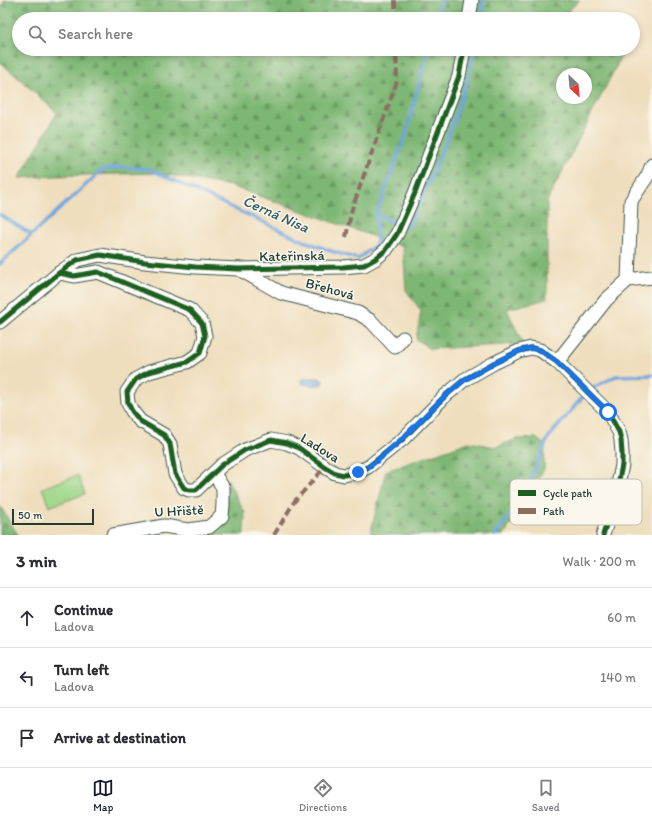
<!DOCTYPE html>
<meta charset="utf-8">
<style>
body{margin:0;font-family:Itim,sans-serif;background:#f7f7f7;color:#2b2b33}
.compass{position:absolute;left:556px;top:68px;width:36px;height:36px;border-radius:50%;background:#fff;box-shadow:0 2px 6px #0003;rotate:154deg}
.scale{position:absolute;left:12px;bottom:10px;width:82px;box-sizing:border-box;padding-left:4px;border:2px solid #1f3d34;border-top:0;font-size:11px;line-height:14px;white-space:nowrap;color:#1f3d34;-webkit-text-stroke:3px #fbf7ec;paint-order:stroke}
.stop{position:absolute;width:12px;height:12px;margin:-9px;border:3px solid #1a73e8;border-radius:50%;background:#fff}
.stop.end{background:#1a73e8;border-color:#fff;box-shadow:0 1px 4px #0008}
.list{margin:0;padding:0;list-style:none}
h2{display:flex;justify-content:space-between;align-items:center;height:52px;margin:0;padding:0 16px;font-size:17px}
h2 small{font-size:13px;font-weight:400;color:#7c7c81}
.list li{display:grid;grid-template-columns:26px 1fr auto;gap:12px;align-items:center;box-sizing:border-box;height:60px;padding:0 16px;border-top:1px solid #e1e1e2}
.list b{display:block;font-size:15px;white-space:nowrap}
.list p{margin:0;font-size:13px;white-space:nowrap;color:#7c7c81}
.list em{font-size:13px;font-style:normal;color:#7c7c81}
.icon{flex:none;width:22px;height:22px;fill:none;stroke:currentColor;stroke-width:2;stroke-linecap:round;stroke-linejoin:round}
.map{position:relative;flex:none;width:652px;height:535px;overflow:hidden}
.search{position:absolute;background:#fff;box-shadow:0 2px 6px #0003;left:12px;right:12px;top:12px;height:44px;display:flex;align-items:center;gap:10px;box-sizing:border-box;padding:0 14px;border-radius:22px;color:#7c7c81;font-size:15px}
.sheet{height:232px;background:#fff}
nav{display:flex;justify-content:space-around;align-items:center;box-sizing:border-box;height:56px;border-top:1px solid #e1e1e2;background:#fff;font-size:11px;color:#7c7c81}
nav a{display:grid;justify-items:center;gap:2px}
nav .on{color:#111827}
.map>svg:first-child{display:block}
.forest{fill:url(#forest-firs);stroke:#4e7a54;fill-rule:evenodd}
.garden{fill:#9ed688;stroke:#5e8a5e}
.water{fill:#70a5dd;stroke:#487188}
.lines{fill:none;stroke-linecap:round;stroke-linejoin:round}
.stream{stroke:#70a5dd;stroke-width:3.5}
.minor-casing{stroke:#3e5549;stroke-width:15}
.minor{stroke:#fff;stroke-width:13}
.quiet{stroke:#8d6e63;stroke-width:4;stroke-dasharray:8 4;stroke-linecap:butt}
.cycleway-casing{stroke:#fbf7ec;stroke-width:8}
.cycleway{stroke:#1b5e20;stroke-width:5}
.route{stroke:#1a73e8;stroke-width:5}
.labels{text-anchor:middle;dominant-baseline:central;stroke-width:3;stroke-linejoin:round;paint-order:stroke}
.street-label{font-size:14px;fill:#1f3d34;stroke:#fbf7ec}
.water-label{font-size:15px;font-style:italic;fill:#375c67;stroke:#fbf7ec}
.key{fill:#fbf7ec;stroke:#b9bfb5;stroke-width:1}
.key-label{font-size:11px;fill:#1f3d34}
</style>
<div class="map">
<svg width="652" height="535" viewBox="0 0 652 535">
<defs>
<pattern id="forest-firs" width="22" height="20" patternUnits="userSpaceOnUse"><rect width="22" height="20" fill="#7eb774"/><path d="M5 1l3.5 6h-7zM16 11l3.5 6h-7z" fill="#679660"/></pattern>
</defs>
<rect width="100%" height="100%" fill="#fbf7ec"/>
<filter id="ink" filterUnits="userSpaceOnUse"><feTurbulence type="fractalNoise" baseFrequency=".025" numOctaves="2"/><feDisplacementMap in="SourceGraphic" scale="8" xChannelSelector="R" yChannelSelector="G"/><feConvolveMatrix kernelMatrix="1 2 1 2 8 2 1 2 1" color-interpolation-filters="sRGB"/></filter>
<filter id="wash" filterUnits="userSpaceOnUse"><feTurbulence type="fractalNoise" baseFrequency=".012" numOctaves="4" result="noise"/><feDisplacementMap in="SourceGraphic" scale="16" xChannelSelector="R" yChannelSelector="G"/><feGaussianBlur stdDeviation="0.9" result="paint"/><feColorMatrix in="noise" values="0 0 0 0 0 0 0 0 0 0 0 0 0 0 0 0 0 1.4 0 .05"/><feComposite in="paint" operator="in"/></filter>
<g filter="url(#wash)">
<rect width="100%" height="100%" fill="#efdebd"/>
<g class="forest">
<path d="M5 0H580L567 12 597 19H19V49H625L547 201V299L507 309 523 344 430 349 416 339 421 311 406 290 403 247 231 186 156 173 53 176 19 178 57 113 31 89 0 62V9ZM562 74H586V98H562Z"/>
<polygon points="536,438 545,445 544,469 504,535 370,535 386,471 469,442 496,447 517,439"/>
<polygon points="227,479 245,513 244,535 187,535 209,531 223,524 226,511"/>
<polygon points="0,506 18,535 0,535"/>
</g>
<polygon class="garden" points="78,475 85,494 49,507 42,488"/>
<path class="water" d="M305 378H319L323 380 322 384C317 387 307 385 301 383V380Z"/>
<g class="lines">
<g class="stream">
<polyline points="436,19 441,0"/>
<polyline points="482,19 483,0"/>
<polyline points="0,215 31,234"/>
<polyline points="376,215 399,224"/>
<path d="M405 227 410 225C435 168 462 110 475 49"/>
<polyline points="0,264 102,170 119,167 149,169 304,241 331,251 358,259 377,244 376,215 406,134 428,49"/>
<polyline points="589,390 616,376 652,375"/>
<polyline points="495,535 524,496 548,438 585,394"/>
</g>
</g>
</g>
<g filter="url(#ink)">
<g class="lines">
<defs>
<g id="minor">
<polyline points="469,19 472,0"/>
<polyline points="239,269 281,293 358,313 371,321 395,347 403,338"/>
<polyline points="59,273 74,276 98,272 190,310 202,323 205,336 200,353 187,362 149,372 136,379 127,392 128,403 132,411 140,421 164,435 170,444 175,474 184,488 189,490 196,490 222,465 245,450 271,440 287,443 299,448 325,467 335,473 344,475 358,472 368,467 403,439 445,396 464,380 494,363 519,351 531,348 540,350 557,362 608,412 619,432 621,440 622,453 622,465 617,489 603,535"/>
<polyline points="628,280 631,201 648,175 652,165"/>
<polyline points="0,322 59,273 77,260 100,255 145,262 195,267 239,269 343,267 364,265 375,259 386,250 397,234 415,193 459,76 464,49"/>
<polyline points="557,362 606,300 628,280 652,277"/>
<polyline points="113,535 164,526 188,530 209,527 222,516 223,504 223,488 214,473"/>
</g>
</defs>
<use href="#minor" class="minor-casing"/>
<use href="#minor" class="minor"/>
<g class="quiet">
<polyline points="395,0 396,19"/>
<polyline points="346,237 352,209 397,81 396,49"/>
<polyline points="274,535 294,502 325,467"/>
</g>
<defs>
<g id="cycleway">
<polyline points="59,273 74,276 98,272 190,310 202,323 205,336 200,353 187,362 149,372 136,379 127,392 128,403 132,411 140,421 164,435 170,444 175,474 184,488 189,490 196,490 222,465 245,450 271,440 287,443 299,448 325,467 335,473 344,475 358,472 368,467 403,439 445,396 464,380 494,363 519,351 531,348 540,350 557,362 608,412 619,432 621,440 622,453 622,465 617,489 603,535"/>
<polyline points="0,322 59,273 77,260 100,255 145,262 195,267 239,269 343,267 364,265 375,259 386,250 397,234 415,193 459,76 464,49"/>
</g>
</defs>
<use href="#cycleway" class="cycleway-casing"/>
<use href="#cycleway" class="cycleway"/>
</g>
</g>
<g class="lines" filter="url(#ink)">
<polyline class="route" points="358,472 368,467 377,461 402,439 445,396 464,380 494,363 519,351 531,348 540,350 557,362 608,412"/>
</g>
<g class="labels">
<g class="street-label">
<text transform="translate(292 256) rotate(-1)">Kateřinská</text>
<text transform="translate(330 289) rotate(15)">Břehová</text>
<text transform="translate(320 448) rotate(32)">Ladova</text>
<text transform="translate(179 511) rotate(-3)">U Hřiště</text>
</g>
<g class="water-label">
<text transform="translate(276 214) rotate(24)">Černá Nisa</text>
</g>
</g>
<rect x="510" y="479" width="132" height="46" rx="6" class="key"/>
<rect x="518" y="490" width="18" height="6" fill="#1b5e20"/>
<rect x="518" y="508" width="18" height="6" fill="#8d6e63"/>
<g class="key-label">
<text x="543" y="497">Cycle path</text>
<text x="543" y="515">Path</text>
</g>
</svg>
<svg class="compass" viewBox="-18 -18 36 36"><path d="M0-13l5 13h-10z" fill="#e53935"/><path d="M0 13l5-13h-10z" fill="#7c7c81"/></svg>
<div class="scale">50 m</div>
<div class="stop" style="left:608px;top:412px"></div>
<div class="stop end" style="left:358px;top:472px"></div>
<div class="search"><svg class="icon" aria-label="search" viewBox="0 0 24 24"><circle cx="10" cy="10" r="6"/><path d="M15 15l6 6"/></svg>Search here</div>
</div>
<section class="sheet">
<h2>3 min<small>Walk · 200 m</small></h2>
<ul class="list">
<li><svg class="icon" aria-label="ahead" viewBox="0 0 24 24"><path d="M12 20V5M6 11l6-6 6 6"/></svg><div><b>Continue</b><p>Ladova</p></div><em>60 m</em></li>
<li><svg class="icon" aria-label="left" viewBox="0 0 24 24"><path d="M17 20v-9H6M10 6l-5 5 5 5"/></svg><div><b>Turn left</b><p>Ladova</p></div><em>140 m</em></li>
<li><svg class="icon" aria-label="arrive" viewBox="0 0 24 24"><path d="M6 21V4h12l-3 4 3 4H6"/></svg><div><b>Arrive at destination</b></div></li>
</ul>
</section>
<nav>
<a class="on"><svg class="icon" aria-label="map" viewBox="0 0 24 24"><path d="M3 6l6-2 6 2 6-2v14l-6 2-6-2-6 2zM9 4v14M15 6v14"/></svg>Map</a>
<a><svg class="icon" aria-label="directions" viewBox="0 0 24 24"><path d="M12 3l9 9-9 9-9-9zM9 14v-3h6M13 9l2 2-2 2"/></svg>Directions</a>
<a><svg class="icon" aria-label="saved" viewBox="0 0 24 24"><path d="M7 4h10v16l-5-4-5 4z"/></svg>Saved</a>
</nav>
